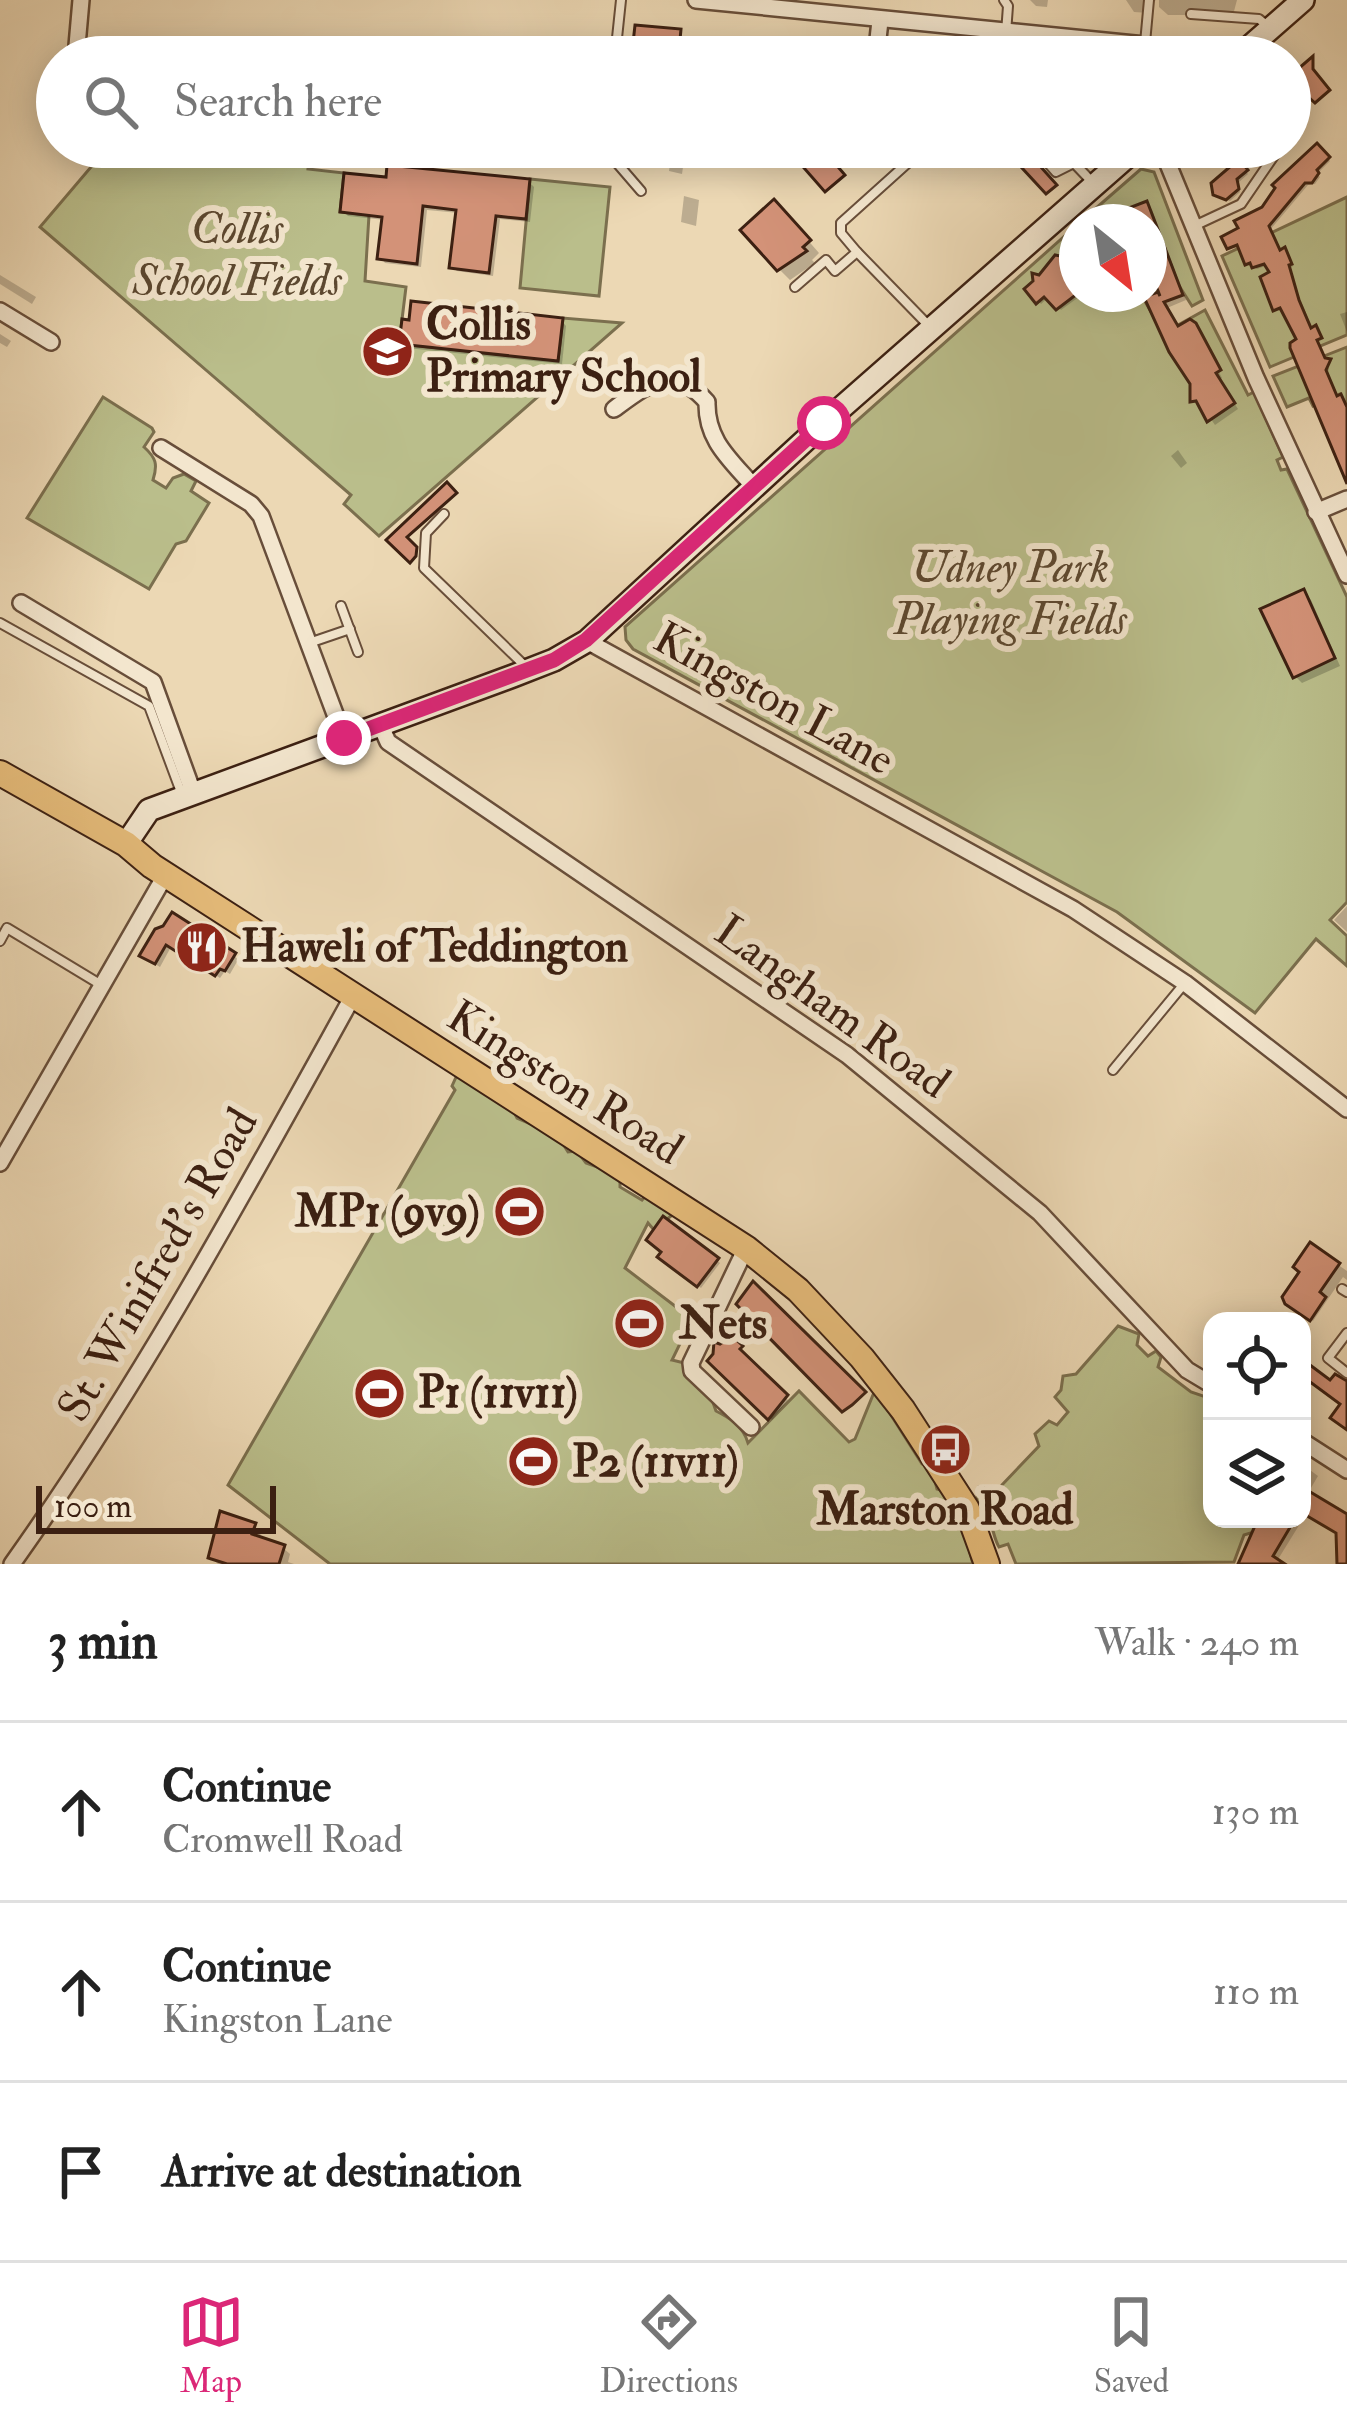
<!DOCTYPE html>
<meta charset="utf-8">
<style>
body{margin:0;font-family:"IM FELL Double Pica",serif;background:#f6f6f6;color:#222}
.controls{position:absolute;right:36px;bottom:36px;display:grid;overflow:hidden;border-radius:24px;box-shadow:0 6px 30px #0003}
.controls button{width:108px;height:108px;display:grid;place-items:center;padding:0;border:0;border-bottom:3px solid #e0e0e0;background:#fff;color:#222;font:60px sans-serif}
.compass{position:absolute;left:1059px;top:204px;width:108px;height:108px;border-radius:50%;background:#fff;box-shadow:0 6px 30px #0003;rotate:150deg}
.scale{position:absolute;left:36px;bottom:30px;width:240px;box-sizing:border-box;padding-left:12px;border:6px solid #3c2012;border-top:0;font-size:33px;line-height:42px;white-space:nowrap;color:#3c2012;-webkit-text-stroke:9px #f3e6ce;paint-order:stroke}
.stop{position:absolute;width:36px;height:36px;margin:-27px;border:9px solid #db2777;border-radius:50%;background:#fff}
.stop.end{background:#db2777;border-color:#fff;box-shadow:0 3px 12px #0008}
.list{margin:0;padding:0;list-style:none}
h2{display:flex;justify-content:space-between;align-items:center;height:156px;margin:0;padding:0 48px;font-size:51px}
h2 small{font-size:39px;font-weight:400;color:#767676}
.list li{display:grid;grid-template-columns:78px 1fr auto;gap:36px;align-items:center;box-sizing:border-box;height:180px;padding:0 48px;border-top:3px solid #e0e0e0}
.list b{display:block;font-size:45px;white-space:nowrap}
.list p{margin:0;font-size:39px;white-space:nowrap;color:#767676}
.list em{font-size:39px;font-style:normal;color:#767676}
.icon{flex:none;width:66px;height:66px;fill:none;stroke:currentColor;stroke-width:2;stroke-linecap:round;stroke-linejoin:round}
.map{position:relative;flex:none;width:1347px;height:1564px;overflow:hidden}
.search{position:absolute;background:#fff;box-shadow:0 6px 30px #0003;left:36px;right:36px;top:36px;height:132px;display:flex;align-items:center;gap:30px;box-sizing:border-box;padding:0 42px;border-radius:66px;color:#767676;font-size:45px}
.sheet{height:696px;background:#fff}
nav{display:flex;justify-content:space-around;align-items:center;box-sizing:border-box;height:168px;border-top:3px solid #e0e0e0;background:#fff;font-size:33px;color:#767676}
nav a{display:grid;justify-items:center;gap:6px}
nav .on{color:#db2777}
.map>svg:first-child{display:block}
.green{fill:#babe8b;stroke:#7b6f4e;stroke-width:3}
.shadow{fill:#0003}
.building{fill:#d39278;stroke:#3c2012;stroke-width:3}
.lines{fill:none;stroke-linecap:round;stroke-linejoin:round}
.lane-casing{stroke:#684e3a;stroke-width:12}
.street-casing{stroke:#684e3a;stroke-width:20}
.secondary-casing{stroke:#3c2012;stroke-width:26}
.primary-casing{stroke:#3c2012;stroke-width:28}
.lane{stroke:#f3e6ce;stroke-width:8}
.street{stroke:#f3e6ce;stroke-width:15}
.secondary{stroke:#f3e6ce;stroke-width:21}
.primary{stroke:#e6bc7a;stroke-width:24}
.route{stroke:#db2777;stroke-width:15}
.labels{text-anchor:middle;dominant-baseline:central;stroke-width:12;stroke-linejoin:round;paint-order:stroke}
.park-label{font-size:45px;font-style:italic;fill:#5c4830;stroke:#f3e6ce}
.poi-label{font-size:45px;font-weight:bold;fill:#3c2012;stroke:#f3e6ce;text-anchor:start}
.street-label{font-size:45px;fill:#3c2012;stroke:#f3e6ce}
</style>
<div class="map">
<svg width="1347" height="1564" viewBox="0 0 1347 1564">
<rect width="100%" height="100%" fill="#ecd8b4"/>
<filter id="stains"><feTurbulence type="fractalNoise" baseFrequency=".00167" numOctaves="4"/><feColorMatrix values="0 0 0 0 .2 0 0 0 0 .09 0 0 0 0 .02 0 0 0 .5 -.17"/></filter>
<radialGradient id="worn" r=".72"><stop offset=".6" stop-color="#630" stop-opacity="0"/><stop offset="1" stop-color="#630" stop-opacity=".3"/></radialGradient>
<g class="green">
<polygon points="108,147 342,147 341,152 311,149 308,169 344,173 340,212 369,215 365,281 406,287 399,344 558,360 563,318 622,323 379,536 344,504 351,495 40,227"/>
<polygon points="1141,169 1154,172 1203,300 1192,306 1178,284 1143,298 1158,324 1169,330 1205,310 1248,395 1254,392 1283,457 1277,460 1281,470 1287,469 1347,597 1347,902 1330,920 1347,936 1347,966 1316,939 1255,1013 1117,912 633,649 626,640 625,627 1077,225 1077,294 1149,294 1149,222 1080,222"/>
<polygon points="530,179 610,187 599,296 520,288"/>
<polygon points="1347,197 1347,335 1270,367 1222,256"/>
<polygon points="1347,347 1347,407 1340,394 1313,406 1309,398 1287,407 1273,376"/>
<path d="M103 397 152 428 154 432 144 447C156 458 158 464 153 480L166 488 173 478 184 474 196 481 191 491 209 503 186 541 176 544 149 589 27 518Z"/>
<path d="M457 1075 472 1080 480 1091C497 1091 511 1104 517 1118L558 1136 568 1152 577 1151 586 1163 620 1175V1187L642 1200 648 1193 671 1206V1216L654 1230 648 1223 625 1268 692 1319 672 1360C702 1365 707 1386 716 1411 730 1418 743 1426 748 1443L799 1391 849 1442 855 1439 875 1390 922 1464 931 1466 937 1489 955 1494 957 1523 963 1526 973 1564H330L228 1485 455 1090 452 1086Z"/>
<path d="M1118 1326 1139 1334 1137 1345 1148 1356 1156 1351 1161 1357 1158 1367 1191 1392 1212 1399V1519H1254V1532L1244 1535 1234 1562 1016 1564 1008 1544 999 1547C994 1539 993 1527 989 1520 980 1507 973 1506 979 1487H1000L1039 1446 1035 1434 1049 1421 1057 1425 1068 1412 1055 1397 1061 1390 1063 1376 1076 1374Z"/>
</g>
<g class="shadow">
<polygon points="1030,0 1048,0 1047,7 1036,6"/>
<polygon points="1126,0 1156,0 1149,5 1148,13 1134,12"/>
<polygon points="1159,0 1237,0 1233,15 1168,15 1159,7"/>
<polygon points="680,32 682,43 688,46 687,55 635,51"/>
<polygon points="672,147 686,147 682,174 669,171"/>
<polygon points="1086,147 1115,147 1100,162"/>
<polygon points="1232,147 1256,147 1261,154 1242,166 1248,174 1238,183 1240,192 1230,201 1219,197 1214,184 1243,159"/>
<polygon points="1317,147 1330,161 1317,174 1320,177 1315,184 1308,185 1270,230 1280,253 1287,254 1293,266 1290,268 1292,279 1329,369 1327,374 1347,415 1347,476 1300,341 1284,309 1275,309 1268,265 1257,269 1248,264 1241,247 1230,248"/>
<polygon points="529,182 534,187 530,222 500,219 493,276 457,271 452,266 459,213 427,210 421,267 385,263 381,258 385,220 348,216 343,211"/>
<polygon points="684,196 699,200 696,226 681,222"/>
<polygon points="1146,204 1152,210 1186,300 1167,308 1180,329 1194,325 1222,378 1219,380 1238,409 1215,425 1202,406 1193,400 1193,384 1157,296 1167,306 1149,260 1149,222 1134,222"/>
<polygon points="785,214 819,253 812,260 815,263 790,280 779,269"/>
<polygon points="1077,245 1077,294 1083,294 1061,310 1049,297 1041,304 1028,289 1057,257"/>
<polygon points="0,275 36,297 32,304 0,284"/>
<polygon points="1347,312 1347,332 1340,314"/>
<polygon points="562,321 566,326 562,364 407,348 402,343"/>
<polygon points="0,334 11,341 7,347 0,343"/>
<polygon points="1178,450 1187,463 1181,468 1171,456"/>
<polygon points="1304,593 1311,600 1340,666 1302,683 1295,676"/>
<polygon points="1347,906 1347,932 1334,920"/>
<polygon points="157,932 234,955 238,960 230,974 225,971 220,978 171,947 160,967 148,960"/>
<polygon points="663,1220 720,1263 701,1288 664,1259"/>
<polygon points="1311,1246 1347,1271 1347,1280 1343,1277 1313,1321 1292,1306"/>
<polygon points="732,1340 743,1351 740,1353 788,1400 772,1420 711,1361"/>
<polygon points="1302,1464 1318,1476 1308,1493 1347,1518 1347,1564 1341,1564 1339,1534 1306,1514 1277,1561 1279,1564 1239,1564 1261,1519 1302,1519"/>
<polygon points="254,1526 261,1533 259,1539 283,1548 290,1554 288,1562 294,1564 218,1564 211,1557"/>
</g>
<g class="building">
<polygon points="635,25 681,29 680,40 687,41 686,53 632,52"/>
<polygon points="1313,56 1313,69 1330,90 1315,103 1293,83 1295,80 1291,75"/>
<polygon points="1317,143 1330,157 1317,170 1319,173 1312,183 1305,183 1269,226 1280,250 1285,247 1292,264 1289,265 1299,300 1311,328 1316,325 1322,338 1317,340 1325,358 1331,359 1326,370 1337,396 1341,394 1347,407 1347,484 1290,348 1290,343 1296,339 1280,308 1273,311 1260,277 1269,272 1264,264 1252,268 1250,263 1245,265 1237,245 1227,249 1221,237 1238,228 1234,221 1262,207 1275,188 1272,185"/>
<polygon points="812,147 821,147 845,175 825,192 797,160"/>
<polygon points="1018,147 1023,147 1057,185 1046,194 1009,154"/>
<polygon points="1239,159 1248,170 1237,179 1239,189 1226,200 1213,195 1211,183"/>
<polygon points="387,165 530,179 526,219 496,216 489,273 449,268 456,210 423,206 417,264 377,259 382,217 340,212 344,173 386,177"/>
<polygon points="774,199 811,240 803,247 807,251 777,271 740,230"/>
<polygon points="1147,201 1183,295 1164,302 1178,326 1190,319 1196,323 1221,370 1216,373 1235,403 1207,422 1196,401 1190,402 1190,384 1169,352 1144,297 1158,292 1160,296 1149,268 1149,222 1131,222 1126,209"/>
<polygon points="1077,240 1077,294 1056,310 1044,297 1036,304 1024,289 1033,281 1032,273 1039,275 1055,255 1060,256"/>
<polygon points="411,301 563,318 558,361 399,344 402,319 409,320"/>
<polygon points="447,482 457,493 407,537 417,547 416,556 410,563 386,540"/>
<polygon points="1304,589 1335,658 1293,678 1260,609"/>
<polygon points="172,912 236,953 225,971 220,969 215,976 166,945 155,964 139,956 155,929 163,926"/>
<polygon points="663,1216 719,1258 697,1287 657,1257 661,1252 646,1240"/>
<polygon points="1310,1242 1340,1263 1320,1292 1326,1297 1310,1321 1285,1304 1282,1297 1299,1272 1293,1267"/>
<polygon points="753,1281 866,1392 852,1405 842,1412 736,1304"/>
<polygon points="732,1336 743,1346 740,1349 788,1395 768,1420 707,1361 713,1354 714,1342 720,1344"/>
<polygon points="1302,1359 1330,1380 1335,1374 1347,1381 1347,1430 1330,1418 1340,1404 1302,1376"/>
<polygon points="1302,1487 1347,1514 1347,1564 1337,1564 1336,1533 1302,1513"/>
<polygon points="220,1511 256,1523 252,1534 285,1545 279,1564 227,1564 208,1558"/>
<polygon points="1258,1519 1295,1519 1273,1556 1285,1564 1238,1564"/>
</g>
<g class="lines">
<defs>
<g id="lane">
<polyline points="1004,0 1008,6 1006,33"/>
<polyline points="1191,14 1259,19 1269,27"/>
<polyline points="1145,43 1149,0"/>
<polyline points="615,57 621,0"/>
<polyline points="50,88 57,88"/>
<polyline points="1290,133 1296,133"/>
<polyline points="504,147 589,157 604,151"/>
<polyline points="1034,147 1056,172 1074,163 1094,184"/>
<polyline points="604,148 641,191"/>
<polyline points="1194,226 1241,204 1280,147"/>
<polyline points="857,252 841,233 841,223 921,151"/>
<polyline points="795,287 826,260 835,271 857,252 931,328"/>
<polyline points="444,514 426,533 424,568 525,666"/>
<polyline points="341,606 358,652"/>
<polyline points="0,623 149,706 181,792"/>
<polyline points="309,643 350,629"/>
<polyline points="0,941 7,928 103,986"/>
<polyline points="1113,1070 1184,984"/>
<polyline points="1342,1289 1347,1292"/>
<polyline points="1347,1333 1328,1358 1347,1373"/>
</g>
<g id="street">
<polyline points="696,0 1145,45 1200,57"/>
<polyline points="76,57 81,0"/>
<polyline points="876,57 880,21"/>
<polyline points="1161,147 1256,378 1347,575"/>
<polyline points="0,311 51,342"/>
<path d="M614 409C648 384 673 363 707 402 706 441 731 460 755 488"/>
<polyline points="161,448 251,504 261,516 344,738"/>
<polyline points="1316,512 1347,499"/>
<polyline points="21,603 153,682 194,795"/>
<polyline points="587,641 1073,909 1185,983 1347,1109"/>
<polyline points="380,724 388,742 847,1055 1040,1213 1187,1370 1212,1385"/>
<polyline points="0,1163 166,874"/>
<polyline points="746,1248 691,1363 692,1371 751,1427"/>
<polyline points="1302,1441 1347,1470"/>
<path d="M12 1564C141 1383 246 1189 353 996"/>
</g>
<g id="secondary">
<polyline points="1238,57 1303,0"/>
<polyline points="126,844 149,810 513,676 554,660 587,641 824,423 1138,147"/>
</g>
<polyline id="primary" points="0,773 126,844 152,866 746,1248 798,1290 862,1358 903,1410 967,1509 987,1564"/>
</defs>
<use href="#lane" class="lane-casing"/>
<use href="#street" class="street-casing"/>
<use href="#secondary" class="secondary-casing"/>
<use href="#primary" class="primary-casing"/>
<use href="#lane" class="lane"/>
<use href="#street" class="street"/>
<use href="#secondary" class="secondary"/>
<use href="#primary" class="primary"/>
</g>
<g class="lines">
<polyline class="route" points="344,738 554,660 586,640 824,423"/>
</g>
<defs>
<symbol id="school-disc" viewBox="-11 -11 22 22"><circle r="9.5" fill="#8f2418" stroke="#f3e6ce"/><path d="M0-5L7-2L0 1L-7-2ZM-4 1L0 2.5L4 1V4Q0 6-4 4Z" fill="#fff"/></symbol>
<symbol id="restaurant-disc" viewBox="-11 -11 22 22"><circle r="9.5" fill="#8f2418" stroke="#f3e6ce"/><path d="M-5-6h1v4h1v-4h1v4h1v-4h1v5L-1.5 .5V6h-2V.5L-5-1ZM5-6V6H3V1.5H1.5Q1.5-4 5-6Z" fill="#fff"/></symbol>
<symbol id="stadium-disc" viewBox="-11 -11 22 22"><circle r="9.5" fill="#8f2418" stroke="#f3e6ce"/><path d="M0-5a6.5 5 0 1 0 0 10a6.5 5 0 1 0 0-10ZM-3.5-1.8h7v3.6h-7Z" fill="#fff"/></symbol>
<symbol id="bus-disc" viewBox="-11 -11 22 22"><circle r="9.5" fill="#8f2418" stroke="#f3e6ce"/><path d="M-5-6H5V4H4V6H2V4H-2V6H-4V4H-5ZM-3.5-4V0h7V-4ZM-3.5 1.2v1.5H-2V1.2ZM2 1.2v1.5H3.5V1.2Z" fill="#fff"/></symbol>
</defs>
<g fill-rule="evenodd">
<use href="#school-disc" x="358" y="322" width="59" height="59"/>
<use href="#restaurant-disc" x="172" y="918" width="59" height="59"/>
<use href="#stadium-disc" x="490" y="1182" width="59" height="59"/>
<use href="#stadium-disc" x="610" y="1294" width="59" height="59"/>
<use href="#stadium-disc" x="350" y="1364" width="59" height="59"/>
<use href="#bus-disc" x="916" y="1420" width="59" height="59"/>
<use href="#stadium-disc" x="504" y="1432" width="59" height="59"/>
</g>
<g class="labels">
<g class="park-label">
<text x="237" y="229">Collis<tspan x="237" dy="52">School Fields</tspan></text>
<text x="1010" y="568">Udney Park<tspan x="1010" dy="52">Playing Fields</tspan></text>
</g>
<g class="poi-label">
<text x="426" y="325">Collis<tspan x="426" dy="52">Primary School</tspan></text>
<text x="241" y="947">Haweli of Teddington</text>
<text x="480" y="1212" text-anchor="end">MP1 (9v9)</text>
<text x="679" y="1324">Nets</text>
<text x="418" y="1393">P1 (11v11)</text>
<text x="572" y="1462">P2 (11v11)</text>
<text x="945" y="1510" text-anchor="middle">Marston Road</text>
</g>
<g class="street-label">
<text transform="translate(774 699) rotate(29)">Kingston Lane</text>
<text transform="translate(832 1007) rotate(36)">Langham Road</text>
<text transform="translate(565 1083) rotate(32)">Kingston Road</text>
<text transform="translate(158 1265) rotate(-60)">St. Winifred's Road</text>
</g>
</g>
<rect width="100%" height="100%" filter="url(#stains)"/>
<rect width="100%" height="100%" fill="url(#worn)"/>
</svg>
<div class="controls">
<button><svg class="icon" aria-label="locate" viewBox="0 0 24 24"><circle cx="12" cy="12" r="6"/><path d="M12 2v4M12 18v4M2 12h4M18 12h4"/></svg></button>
<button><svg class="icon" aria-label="layers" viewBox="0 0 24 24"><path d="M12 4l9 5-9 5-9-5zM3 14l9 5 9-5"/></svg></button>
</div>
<svg class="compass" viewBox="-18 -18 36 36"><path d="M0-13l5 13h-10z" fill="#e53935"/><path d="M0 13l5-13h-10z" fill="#767676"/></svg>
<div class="scale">100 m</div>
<div class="stop" style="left:824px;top:423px"></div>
<div class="stop end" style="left:344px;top:738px"></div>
<div class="search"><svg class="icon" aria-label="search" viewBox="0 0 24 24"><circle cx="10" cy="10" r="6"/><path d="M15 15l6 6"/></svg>Search here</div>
</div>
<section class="sheet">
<h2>3 min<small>Walk · 240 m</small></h2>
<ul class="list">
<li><svg class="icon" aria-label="ahead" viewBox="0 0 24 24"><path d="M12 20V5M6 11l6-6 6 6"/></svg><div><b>Continue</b><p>Cromwell Road</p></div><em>130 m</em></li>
<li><svg class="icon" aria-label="ahead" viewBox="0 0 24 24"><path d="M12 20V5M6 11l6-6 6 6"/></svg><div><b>Continue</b><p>Kingston Lane</p></div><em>110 m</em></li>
<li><svg class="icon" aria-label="arrive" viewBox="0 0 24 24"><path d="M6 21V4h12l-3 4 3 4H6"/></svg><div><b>Arrive at destination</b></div></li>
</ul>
</section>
<nav>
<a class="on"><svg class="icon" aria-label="map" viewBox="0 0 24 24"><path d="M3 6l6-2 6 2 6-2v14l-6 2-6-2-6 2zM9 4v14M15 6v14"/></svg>Map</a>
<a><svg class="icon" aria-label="directions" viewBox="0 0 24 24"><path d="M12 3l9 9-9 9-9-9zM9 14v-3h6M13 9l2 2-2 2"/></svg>Directions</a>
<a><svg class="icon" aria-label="saved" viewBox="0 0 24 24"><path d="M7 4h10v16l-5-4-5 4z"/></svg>Saved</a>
</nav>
